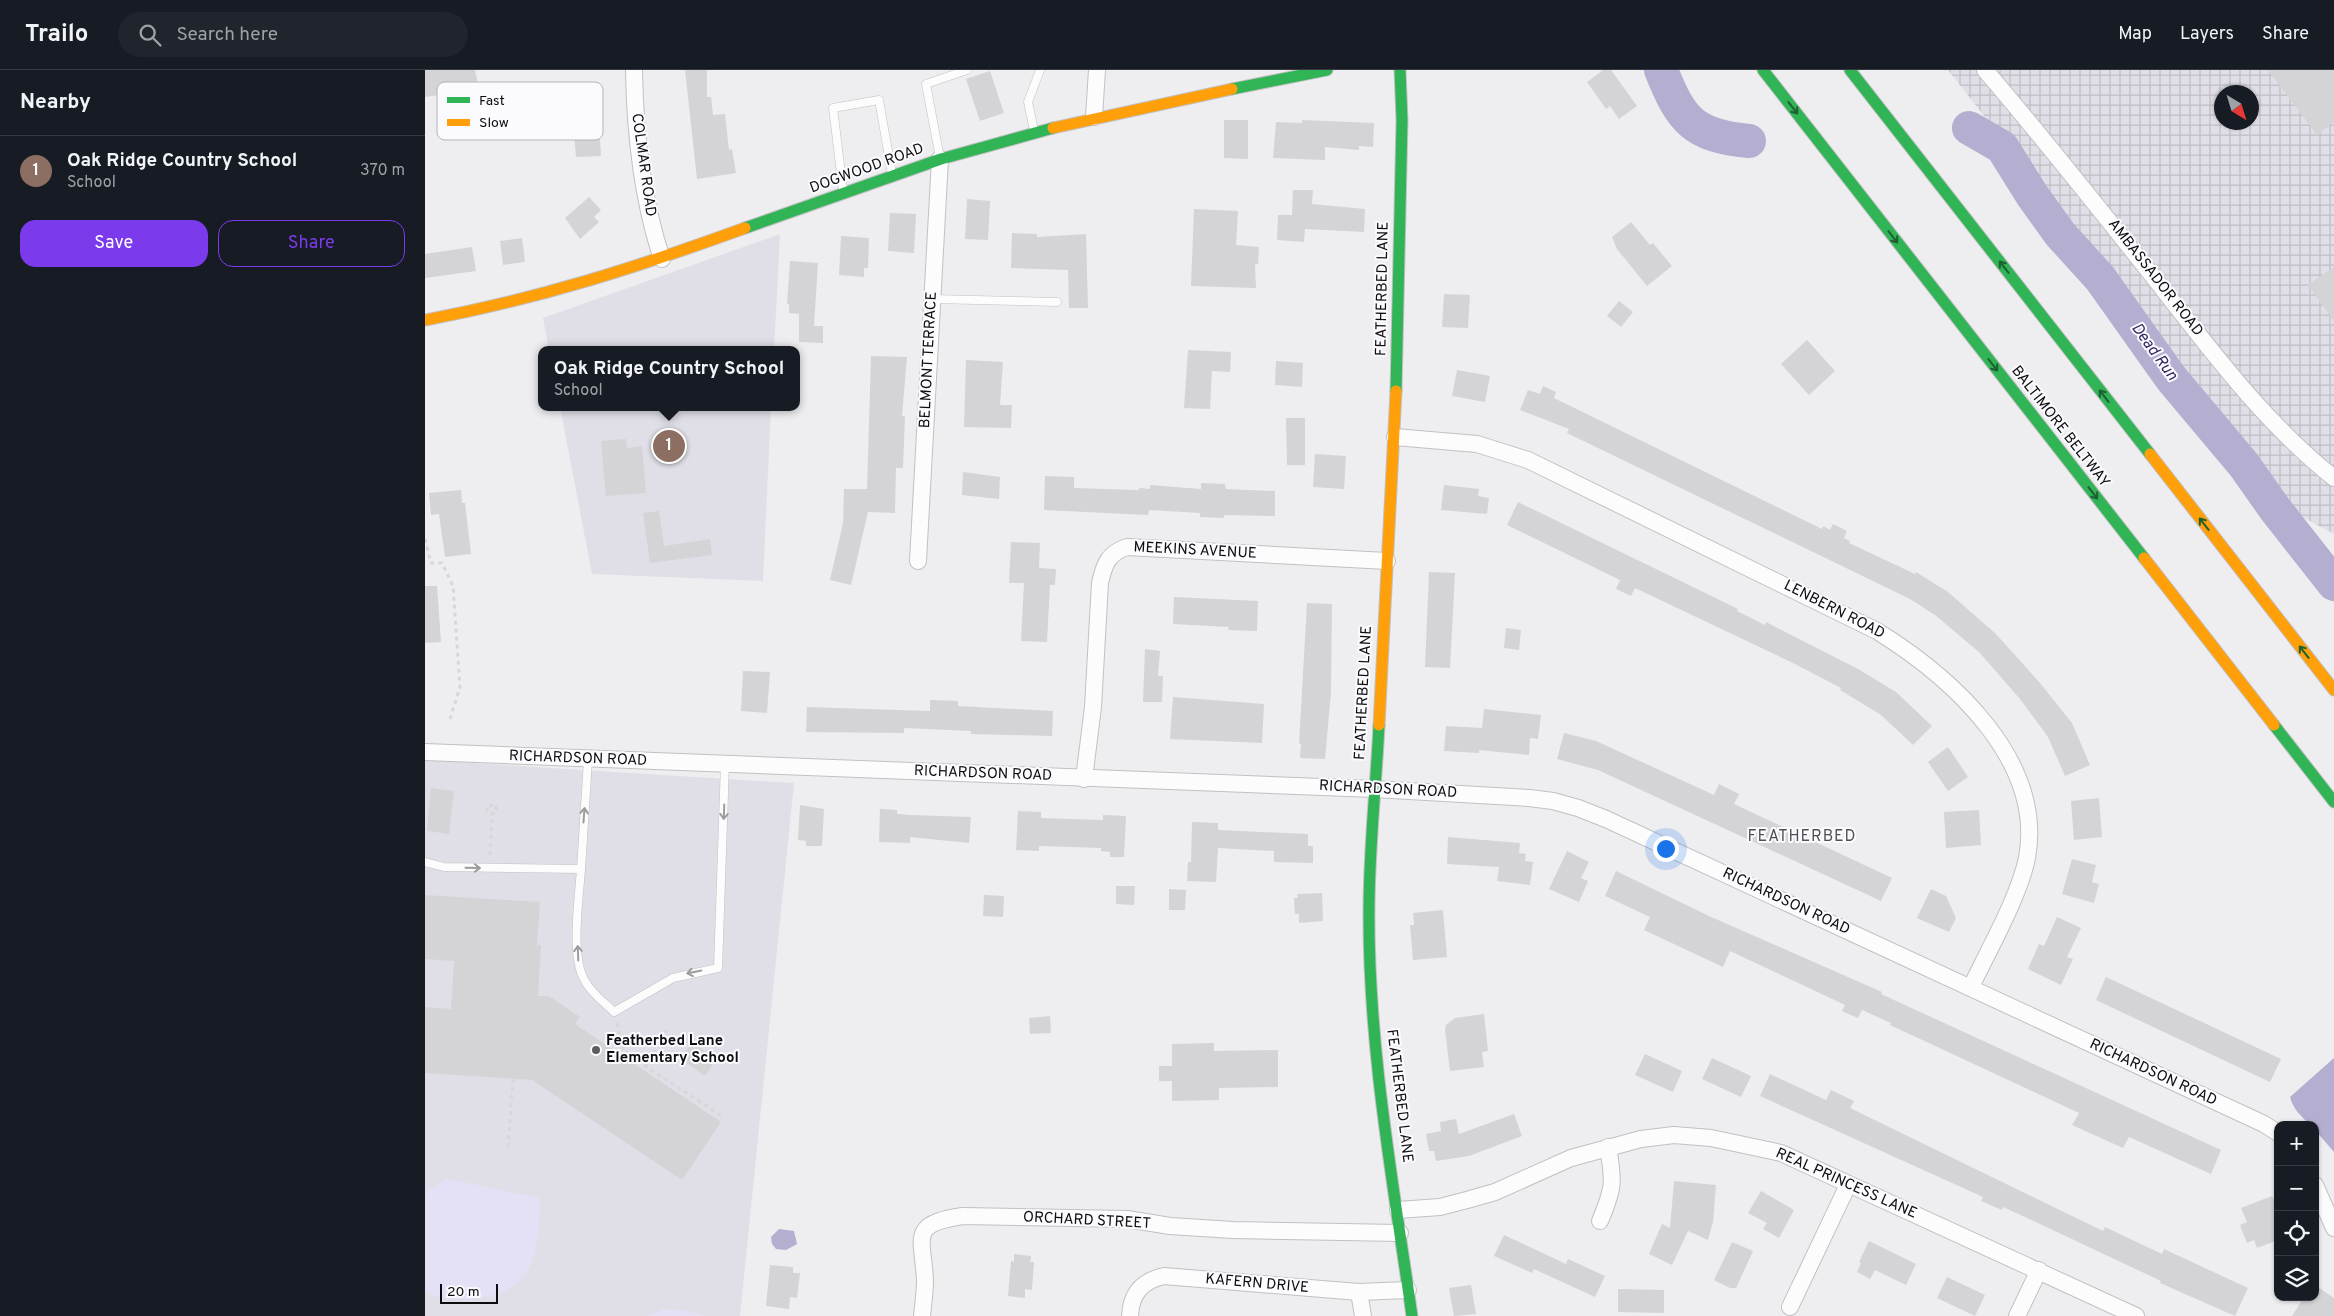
<!DOCTYPE html>
<meta charset="utf-8">
<style>
body{margin:0;font-family:Overpass,sans-serif;background:#20242c;color:#f1f3f6}
.controls{position:absolute;right:15px;bottom:15px;display:grid;overflow:hidden;border-radius:10px;box-shadow:0 1px 4px #0004}
.controls button{width:45px;height:45px;display:grid;place-items:center;padding:0;border:0;border-bottom:1px solid #363941;background:#171b24;color:#f1f3f6;font:25px sans-serif}
.compass{position:absolute;left:1789px;top:15px;width:45px;height:45px;border-radius:50%;background:#171b24;box-shadow:0 1px 4px #0004;rotate:142deg}
.scale{position:absolute;left:15px;bottom:12px;width:58px;box-sizing:border-box;padding-left:5px;border:2px solid #0d0c0e;border-top:0;font-size:14px;line-height:18px;white-space:nowrap;color:#0d0c0e;-webkit-text-stroke:4px #fbfaff;paint-order:stroke}
.you{position:absolute;left:1240px;top:778px;width:18px;height:18px;margin:-12px;border:4px solid #fff;border-radius:50%;background:#1a73e8;box-shadow:0 0 0 8px #1a73e833}
.badge{display:grid;place-items:center;width:32px;height:32px;border-radius:50%;background:#7c3aed;color:#fff;font-size:16px;font-weight:700}
.pin{position:absolute;translate:-50% -50%;border:2px solid #fff;box-shadow:0 1px 5px #0006}
.popup{position:absolute;left:113px;top:276px;width:262px;height:65px;box-sizing:border-box;display:grid;place-content:center;border-radius:10px;background:#171b24;filter:drop-shadow(0 1px 4px #0005);font-size:16px;white-space:nowrap;color:#9ea1a6}
.popup b{font-size:19px;color:#f1f3f6}
.popup::after{content:'';position:absolute;left:50%;top:100%;margin-left:-10px;border:10px solid transparent;border-top-color:#171b24}
.list{margin:0;padding:0;list-style:none}
h2{display:flex;justify-content:space-between;align-items:center;height:65px;margin:0;padding:0 20px;font-size:21px}
h2 small{font-size:16px;font-weight:400;color:#9ea1a6}
.list li{display:grid;grid-template-columns:32px 1fr auto;gap:15px;align-items:center;box-sizing:border-box;height:70px;padding:0 20px;border-top:1px solid #363941}
.list b{display:block;font-size:19px;white-space:nowrap}
.list p{margin:0;font-size:16px;white-space:nowrap;color:#9ea1a6}
.list em{font-size:16px;font-style:normal;color:#9ea1a6}
.actions{display:flex;gap:10px;padding:15px 20px}
.actions a{flex:1;padding:11px 0;border:1px solid #7c3aed;border-radius:15px;text-align:center;font-size:18px;color:#7c3aed}
.actions .main{background:#7c3aed;color:#fff}
.icon{flex:none;width:28px;height:28px;fill:none;stroke:currentColor;stroke-width:2;stroke-linecap:round;stroke-linejoin:round}
.map{position:relative;flex:none;width:1909px;height:1246px;overflow:hidden}
header{display:flex;align-items:center;gap:30px;box-sizing:border-box;height:70px;padding:0 25px;background:#171b24;border-bottom:1px solid #363941}
header strong{font-size:24px}
nav{display:flex;gap:28px;margin-inline-start:auto;font-size:18px}
.search{width:350px;height:45px;background:#20242c;display:flex;align-items:center;gap:12px;box-sizing:border-box;padding:0 18px;border-radius:28px;color:#9ea1a6;font-size:19px}
main{display:flex}
aside{flex:1;background:#171b24}
.map>svg:first-child{display:block}
.built{fill:#e0dfe7}
.industrial{fill:url(#industrial-grid);fill-rule:evenodd}
.pitch{fill:#e4e1f7}
.water{fill:#b4aed0}
.lines{fill:none;stroke-linecap:round;stroke-linejoin:round}
.river{stroke:#b4aed0;stroke-width:34}
.building{fill:#d4d4d6}
.lane-casing{stroke:#c1c1c3;stroke-width:9}
.street-casing{stroke:#c1c1c3;stroke-width:18}
.fast-casing{stroke:#c1c1c3;stroke-width:13}
.slow-casing{stroke:#c1c1c3;stroke-width:13}
.path{stroke:#d7d7d8;stroke-width:3;stroke-dasharray:4 4;stroke-linecap:butt}
.lane{stroke:#fcfcfd;stroke-width:8}
.street{stroke:#fcfcfd;stroke-width:16}
.fast{stroke:#30b455;stroke-width:11}
.slow{stroke:#ff9f0a;stroke-width:11}
.oneway{stroke:#1e6032}
.oneway2{stroke:#9c9c9d}
.poi-dot{fill:#5c5b5d;stroke:#fbfaff;stroke-width:2}
.labels{text-anchor:middle;dominant-baseline:central;stroke-width:4;stroke-linejoin:round;paint-order:stroke}
.street-label{font-size:15px;fill:#0d0c0e;stroke:#fbfaff}
.poi-label{font-size:15px;font-weight:bold;fill:#0d0c0e;stroke:#fbfaff;text-anchor:start}
.water-label{font-size:16px;font-style:italic;fill:#362460;stroke:#fbfaff}
.neighbourhood-label{font-size:16px;letter-spacing:1px;fill:#515054;stroke:#fbfaff}
.key{fill:#fbfaff;stroke:#b4b3b7;stroke-width:1}
.key-label{font-size:14px;fill:#0d0c0e}
</style>
<header>
<strong>Trailo</strong>
<div class="search"><svg class="icon" aria-label="search" viewBox="0 0 24 24"><circle cx="10" cy="10" r="6"/><path d="M15 15l6 6"/></svg>Search here</div>
<nav><a>Map</a><a>Layers</a><a>Share</a></nav>
</header>
<main>
<aside>
<h2>Nearby<small></small></h2>
<ul class="list">
<li><span class="badge" style="background:#8d6e63">1</span><div><b>Oak Ridge Country School</b><p>School</p></div><em>370 m</em></li>
</ul>
<div class="actions"><a class="main">Save</a><a>Share</a></div>
</aside>
<div class="map">
<svg width="1909" height="1246" viewBox="0 0 1909 1246">
<defs>
<pattern id="industrial-grid" width="8" height="8" patternUnits="userSpaceOnUse" patternTransform="scale(1.25)"><rect width="8" height="8" fill="#e0dfe7"/><path d="M0 4h8M4 0v8" fill="none" stroke="#bfbec5"/></pattern>
</defs>
<rect width="100%" height="100%" fill="#eeeef0"/>
<g class="built">
<polygon points="355,164 349,280 124,280 118,248"/>
<polygon points="135,337 346,337 338,511 167,504"/>
<polygon points="0,690 369,713 315,1246 0,1246"/>
</g>
<path class="industrial" d="M1523 0H1909V464L1872 444ZM1796 22H1826V52H1796Z"/>
<g class="pitch">
<path d="M22 1109 115 1128C114 1177 112 1221 52 1228 35 1230 16 1230 0 1221L1 1122Z"/>
<polygon points="239,1239 256,1240 279,1246 223,1246"/>
</g>
<g class="water">
<path d="M1909 988V1082L1890 1060V1055H1885C1876 1046 1868 1039 1865 1027Z"/>
<polygon points="354,1159 369,1161 372,1174 361,1180 351,1179 347,1174 346,1167"/>
</g>
<g class="lines">
<g class="river">
<path d="M1236 0C1256 50 1268 66 1324 71"/>
<polyline points="1544,58 1577,77 1607,125 1635,164 1675,208 1746,308 1819,395 1850,439 1909,514"/>
</g>
</g>
<g class="building">
<polygon points="0,0 50,0 54,19 0,27"/>
<polygon points="260,0 282,0 282,27 286,27 288,45 300,44 304,80 307,79 311,103 272,109"/>
<polygon points="1178,0 1186,0 1212,36 1194,49 1185,36 1181,39 1162,12"/>
<polygon points="1843,0 1909,0 1909,52 1892,65"/>
<polygon points="565,1 579,43 555,51 541,9"/>
<polygon points="173,39 176,86 151,87 147,41"/>
<polygon points="799,50 823,50 823,89 799,88"/>
<polygon points="877,50 949,53 948,77 934,76 934,80 900,77 900,90 848,88 851,52 877,53"/>
<polygon points="868,120 888,120 887,134 940,139 939,162 880,159 879,172 852,170 853,145 867,145"/>
<polygon points="164,127 176,140 169,147 174,152 155,169 140,148"/>
<polygon points="542,129 565,131 563,170 540,169"/>
<polygon points="769,139 813,141 811,175 834,177 833,194 830,194 831,218 766,216"/>
<polygon points="465,143 491,144 489,183 463,181"/>
<polygon points="1206,152 1225,175 1228,173 1247,196 1222,216 1192,179 1187,167"/>
<polygon points="587,163 612,164 612,167 661,164 663,238 644,238 643,200 586,198"/>
<polygon points="416,166 444,168 443,198 439,198 439,207 414,205"/>
<polygon points="97,168 100,192 78,195 75,171"/>
<polygon points="47,177 51,201 0,208 0,184"/>
<polygon points="365,191 393,193 389,256 398,256 398,273 374,272 374,244 364,243 364,234 362,234"/>
<polygon points="1909,197 1909,251 1883,215"/>
<polygon points="1019,224 1045,225 1043,258 1017,257"/>
<polygon points="1194,231 1208,242 1196,257 1182,246"/>
<polygon points="1382,270 1410,301 1384,325 1356,294"/>
<polygon points="763,280 806,282 805,302 787,301 785,339 759,338"/>
<polygon points="446,286 482,287 477,346 480,346 478,398 471,398 470,443 443,442 426,515 405,510 418,453 419,419 442,419"/>
<polygon points="541,290 578,292 575,335 587,335 586,358 539,357"/>
<polygon points="851,291 878,293 877,317 850,315"/>
<polygon points="1032,300 1065,306 1060,332 1027,326"/>
<polygon points="1118,316 1131,322 1129,328 1397,459 1398,456 1405,460 1408,454 1422,461 1419,468 1425,471 1424,473 1490,504 1491,502 1523,522 1571,564 1615,613 1647,653 1665,695 1640,706 1623,667 1595,629 1554,582 1510,545 1485,529 1142,363 1144,359 1095,340 1103,320 1115,324"/>
<polygon points="861,348 880,348 880,395 862,395"/>
<polygon points="201,369 202,378 217,376 221,423 181,426 176,371"/>
<polygon points="890,384 921,386 919,419 888,417"/>
<polygon points="538,402 575,407 574,429 537,425"/>
<polygon points="620,406 649,407 649,418 714,420 714,418 725,419 725,415 776,419 776,413 800,414 801,419 850,421 850,446 799,445 799,448 775,447 775,443 724,440 723,445 619,440"/>
<polygon points="1019,415 1054,419 1053,426 1064,428 1062,444 1016,440"/>
<polygon points="36,420 37,433 40,433 46,484 20,487 14,444 6,445 4,423"/>
<polygon points="1093,432 1266,516 1313,539 1312,541 1340,555 1341,552 1433,599 1471,622 1507,656 1488,675 1456,645 1415,620 1416,618 1368,593 1210,518 1206,526 1191,519 1195,510 1082,455"/>
<polygon points="234,441 239,476 285,469 287,485 225,493 218,443"/>
<polygon points="586,472 615,473 614,498 631,499 630,515 625,515 622,572 596,571 599,513 584,513"/>
<polygon points="1004,502 1030,503 1025,598 1000,597"/>
<polygon points="0,516 12,516 16,572 0,573"/>
<polygon points="749,527 833,531 832,561 803,560 804,557 748,554"/>
<polygon points="882,533 907,534 906,622 900,689 875,688 876,674 874,674"/>
<polygon points="1081,558 1096,560 1094,580 1079,578"/>
<polygon points="720,579 735,581 733,606 738,606 737,632 718,632"/>
<polygon points="318,601 345,602 342,643 316,641"/>
<polygon points="748,627 839,634 837,673 745,669"/>
<polygon points="505,630 533,631 533,636 628,641 627,666 546,664 546,661 479,658 479,663 381,662 382,637 505,641"/>
<polygon points="1059,639 1116,645 1113,669 1105,668 1104,685 1054,680 1054,683 1019,681 1021,656 1057,658"/>
<polygon points="1139,663 1171,671 1289,725 1294,714 1314,724 1309,734 1467,808 1456,831 1173,700 1132,689"/>
<polygon points="1523,677 1543,707 1523,721 1503,692"/>
<polygon points="6,718 29,721 24,764 2,761"/>
<polygon points="1674,728 1677,767 1649,770 1646,731"/>
<polygon points="375,735 399,739 397,776 381,776 381,771 373,770"/>
<polygon points="455,739 472,740 472,744 486,745 546,747 544,773 485,767 485,773 454,772"/>
<polygon points="1554,740 1556,775 1521,778 1519,742"/>
<polygon points="593,741 616,742 616,748 678,750 678,745 701,746 699,787 685,787 685,782 676,781 676,778 614,776 614,781 591,780"/>
<polygon points="767,752 793,753 793,760 883,764 883,776 888,776 888,793 849,792 849,781 793,778 791,812 762,811 763,792 766,792"/>
<polygon points="1023,767 1095,773 1094,783 1101,784 1100,791 1108,792 1105,815 1072,811 1074,797 1022,794"/>
<polygon points="1142,781 1164,792 1156,808 1163,811 1154,832 1124,819"/>
<polygon points="1647,789 1671,795 1667,812 1674,814 1669,833 1637,824"/>
<polygon points="1191,801 1284,846 1457,922 1456,924 1796,1080 1786,1104 1704,1067 1698,1078 1647,1055 1654,1043 1465,955 1466,953 1437,940 1433,948 1417,941 1420,935 1305,881 1298,897 1219,860 1225,847 1180,826"/>
<polygon points="691,816 710,816 709,835 691,834"/>
<polygon points="744,819 761,820 760,840 744,840"/>
<polygon points="1506,819 1521,826 1531,848 1524,862 1492,848"/>
<polygon points="897,823 898,851 874,853 874,844 870,844 869,828 873,828 872,824"/>
<polygon points="0,825 115,832 112,875 116,875 113,926 124,926 155,947 150,954 296,1052 257,1110 107,1010 0,1003 0,937 26,939 29,891 0,889"/>
<polygon points="559,825 579,826 578,847 558,846"/>
<polygon points="1018,840 1022,887 988,890 985,855 989,855 988,843"/>
<polygon points="1632,847 1656,858 1642,887 1648,889 1636,915 1603,899 1614,874 1619,876"/>
<polygon points="1681,907 1856,989 1845,1012 1671,930"/>
<polygon points="1059,944 1063,981 1057,982 1059,997 1025,1001 1020,960 1021,955 1030,948"/>
<polygon points="625,946 626,963 605,964 604,948"/>
<polygon points="267,972 291,989 280,1006 256,989"/>
<polygon points="789,973 789,981 853,980 853,1017 794,1018 794,1030 747,1031 747,1011 734,1011 734,996 747,996 747,974"/>
<polygon points="1220,984 1257,1001 1248,1022 1210,1005"/>
<polygon points="1287,988 1326,1006 1316,1027 1277,1009"/>
<polygon points="1345,1004 1401,1030 1406,1020 1429,1031 1425,1038 1678,1161 1680,1157 1737,1184 1739,1179 1823,1218 1810,1246 1735,1213 1736,1211 1615,1154 1578,1137 1577,1140 1556,1131 1558,1127 1335,1026"/>
<polygon points="1089,1044 1097,1066 1044,1086 1011,1091 1009,1081 1004,1081 1001,1064 1016,1061 1015,1052 1031,1049 1034,1064"/>
<polygon points="1249,1111 1291,1115 1288,1152 1283,1170 1263,1161 1247,1195 1224,1184 1237,1154 1245,1158"/>
<polygon points="1336,1121 1369,1140 1354,1168 1338,1159 1342,1153 1323,1143"/>
<polygon points="1847,1126 1853,1138 1853,1170 1832,1178 1829,1170 1822,1173 1815,1155 1822,1152 1816,1138"/>
<polygon points="1079,1165 1141,1194 1143,1189 1180,1206 1170,1227 1109,1199 1107,1203 1069,1186"/>
<polygon points="1444,1171 1491,1194 1481,1215 1450,1200 1445,1209 1432,1202 1436,1193 1434,1192"/>
<polygon points="1307,1172 1328,1181 1311,1218 1305,1218 1289,1210"/>
<polygon points="589,1184 606,1186 605,1192 609,1192 607,1220 600,1219 600,1228 583,1226 586,1191 589,1192"/>
<polygon points="345,1195 368,1197 368,1203 375,1203 372,1228 365,1227 364,1239 341,1236"/>
<polygon points="1522,1207 1560,1225 1550,1246 1512,1228"/>
<polygon points="1046,1215 1051,1244 1029,1246 1024,1218"/>
<polygon points="1890,1215 1909,1228 1909,1246 1867,1246 1879,1227 1890,1227"/>
<polygon points="1193,1219 1239,1220 1239,1243 1193,1242"/>
</g>
<g class="lines">
<defs>
<g id="lane">
<polyline points="609,60 603,32 615,0"/>
<polyline points="515,88 501,14 542,0"/>
<polyline points="418,119 408,38 454,30 467,104"/>
<polyline points="507,229 632,232"/>
<polyline points="0,792 19,797 156,799 163,690"/>
<path d="M156 799C154 829 145 887 160 911 166 923 180 933 189 942L248 908 293 898 300 693"/>
</g>
<g id="street">
<path d="M209 0C210 63 217 129 237 189"/>
<path d="M1560 0C1620 70 1677 142 1734 214 1788 283 1840 353 1909 408"/>
<polyline points="669,47 672,0"/>
<path d="M970 367 1052 374 1103 390 1452 561C1526 607 1620 690 1602 788 1594 827 1563 881 1546 917"/>
<polyline points="493,491 515,89"/>
<polyline points="0,682 949,719 1104,728 1128,731 1153,738 1181,749 1839,1054 1853,1063"/>
<path d="M659 709 668 637 675 513C679 495 683 483 702 477L962 491"/>
<polyline points="1890,1115 1909,1158"/>
<polyline points="973,1140 1015,1137 1042,1130 1070,1122 1146,1088 1216,1069 1249,1065 1286,1068 1356,1083 1711,1246"/>
<path d="M1175 1151C1189 1118 1189 1112 1183 1077"/>
<polyline points="934,1222 938,1246"/>
<polyline points="1365,1237 1423,1115"/>
<path d="M497 1246C498 1235 500 1222 500 1211 498 1167 483 1154 538 1146L702 1149 745 1156 808 1160 975 1163"/>
<path d="M705 1246C706 1223 717 1211 739 1206L934 1222 983 1220"/>
<polyline points="1592,1246 1614,1200"/>
</g>
<g id="fast">
<polyline points="1338,0 1719,488"/>
<polyline points="1425,0 1725,384"/>
<polyline points="807,19 902,0"/>
<polyline points="320,158 516,89 628,58"/>
<polyline points="971,321 977,50 975,0"/>
<path d="M954 655C951 717 944 779 944 840 943 976 968 1112 987 1246"/>
<polyline points="1849,655 1909,732"/>
</g>
<g id="slow">
<polyline points="628,58 807,19"/>
<path d="M0 250C113 229 213 197 320 158"/>
<polyline points="1725,384 1909,620"/>
<polyline points="1719,488 1849,655"/>
<polyline points="954,655 971,321"/>
</g>
</defs>
<use href="#lane" class="lane-casing"/>
<use href="#street" class="street-casing"/>
<use href="#fast" class="fast-casing"/>
<use href="#slow" class="slow-casing"/>
<g class="path">
<polyline points="0,469 6,493 17,493 28,516 35,617 25,649"/>
<polyline points="65,785 67,744 72,741 70,734 62,737 62,742 67,744"/>
<polyline points="192,953 199,983 207,983 214,992 297,1046"/>
<polyline points="220,997 242,960"/>
<polyline points="83,1077 88,1009"/>
</g>
<use href="#lane" class="lane"/>
<use href="#street" class="street"/>
<use href="#fast" class="fast"/>
<use href="#slow" class="slow"/>
</g>
<defs><path id="oneway-shaft" d="M-6 0H5M1.5-3L5.5 0L1.5 3" fill="none" stroke-width="1.6" stroke-linecap="round" stroke-linejoin="round" transform="scale(1.25)"/></defs>
<g class="oneway">
<use href="#oneway-shaft" transform="translate(1368 38) rotate(52)"/>
<use href="#oneway-shaft" transform="translate(1468 167) rotate(52)"/>
<use href="#oneway-shaft" transform="translate(1579 197) rotate(-128)"/>
<use href="#oneway-shaft" transform="translate(1568 295) rotate(52)"/>
<use href="#oneway-shaft" transform="translate(1679 326) rotate(-128)"/>
<use href="#oneway-shaft" transform="translate(1668 423) rotate(52)"/>
<use href="#oneway-shaft" transform="translate(1779 454) rotate(-128)"/>
<use href="#oneway-shaft" transform="translate(1879 582) rotate(-128)"/>
</g>
<g class="oneway2">
<use href="#oneway-shaft" transform="translate(299 742) rotate(92)"/>
<use href="#oneway-shaft" transform="translate(159 745) rotate(-86)"/>
<use href="#oneway-shaft" transform="translate(48 798) rotate(1)"/>
<use href="#oneway-shaft" transform="translate(153 883) rotate(-92)"/>
<use href="#oneway-shaft" transform="translate(269 902) rotate(168)"/>
</g>
<circle class="poi-dot" cx="171" cy="980" r="5"/>
<g class="labels">
<g class="street-label">
<text transform="translate(218 95) rotate(82)">COLMAR ROAD</text>
<text transform="translate(442 99) rotate(-20)">DOGWOOD ROAD</text>
<text transform="translate(1730 208) rotate(52)">AMBASSADOR ROAD</text>
<text transform="translate(958 219) rotate(-89)">FEATHERBED LANE</text>
<text transform="translate(504 290) rotate(-87)">BELMONT TERRACE</text>
<text transform="translate(1635 357) rotate(52)">BALTIMORE BELTWAY</text>
<text transform="translate(770 481) rotate(3)">MEEKINS AVENUE</text>
<text transform="translate(1409 540) rotate(27)">LENBERN ROAD</text>
<text transform="translate(939 623) rotate(-87)">FEATHERBED LANE</text>
<text transform="translate(153 689) rotate(2)">RICHARDSON ROAD</text>
<text transform="translate(558 704) rotate(2)">RICHARDSON ROAD</text>
<text transform="translate(963 720) rotate(3)">RICHARDSON ROAD</text>
<text transform="translate(1361 832) rotate(25)">RICHARDSON ROAD</text>
<text transform="translate(1728 1003) rotate(25)">RICHARDSON ROAD</text>
<text transform="translate(974 1026) rotate(83)">FEATHERBED LANE</text>
<text transform="translate(1421 1114) rotate(24)">REAL PRINCESS LANE</text>
<text transform="translate(662 1151) rotate(3)">ORCHARD STREET</text>
<text transform="translate(832 1214) rotate(5)">KAFERN DRIVE</text>
</g>
<g class="poi-label">
<text x="181" y="971">Featherbed Lane<tspan x="181" dy="17">Elementary School</tspan></text>
</g>
<g class="water-label">
<text transform="translate(1729 282) rotate(54)">Dead Run</text>
</g>
<g class="neighbourhood-label">
<text x="1377" y="767">FEATHERBED</text>
</g>
</g>
<rect x="12" y="12" width="166" height="58" rx="8" class="key"/>
<rect x="22" y="27" width="23" height="6" fill="#30b455"/>
<rect x="22" y="49" width="23" height="7" fill="#ff9f0a"/>
<g class="key-label">
<text x="54" y="35">Fast</text>
<text x="54" y="57">Slow</text>
</g>
</svg>
<div class="controls">
<button>+</button>
<button>−</button>
<button><svg class="icon" aria-label="locate" viewBox="0 0 24 24"><circle cx="12" cy="12" r="6"/><path d="M12 2v4M12 18v4M2 12h4M18 12h4"/></svg></button>
<button><svg class="icon" aria-label="layers" viewBox="0 0 24 24"><path d="M12 4l9 5-9 5-9-5zM3 14l9 5 9-5"/></svg></button>
</div>
<svg class="compass" viewBox="-18 -18 36 36"><path d="M0-13l5 13h-10z" fill="#e53935"/><path d="M0 13l5-13h-10z" fill="#9ea1a6"/></svg>
<div class="scale">20 m</div>
<div class="you"></div>
<div class="pin badge" style="left:244px;top:376px;background:#8d6e63">1</div>
<div class="popup"><b>Oak Ridge Country School</b>School</div>
</div>
</main>
